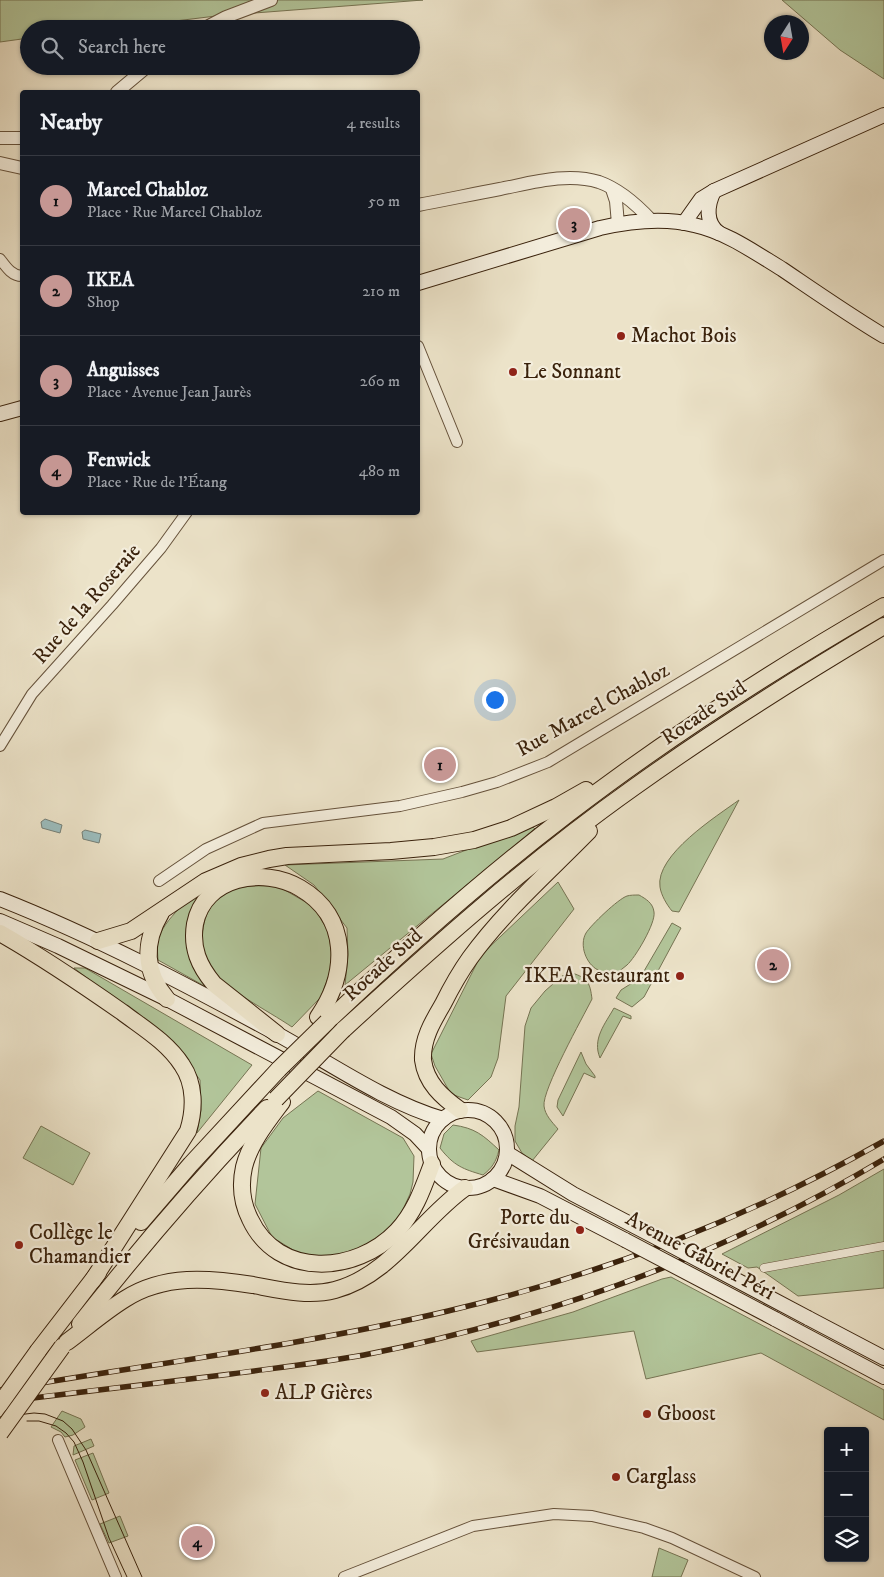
<!DOCTYPE html>
<meta charset="utf-8">
<style>
body{margin:0;font-family:"IM FELL DW Pica",serif;background:#20242c;color:#f1f3f6}
.controls{position:absolute;right:15px;bottom:15px;display:grid;overflow:hidden;border-radius:5px;box-shadow:0 1px 4px #0004}
.controls button{width:45px;height:45px;display:grid;place-items:center;padding:0;border:0;border-bottom:1px solid #363941;background:#171b24;color:#f1f3f6;font:25px sans-serif}
.compass{position:absolute;left:764px;top:15px;width:45px;height:45px;border-radius:50%;background:#171b24;box-shadow:0 1px 4px #0004;rotate:191deg}
.you{position:absolute;left:494px;top:699px;width:18px;height:18px;margin:-12px;border:4px solid #fff;border-radius:50%;background:#1a73e8;box-shadow:0 0 0 8px #1a73e833}
.badge{display:grid;place-items:center;width:32px;height:32px;border-radius:50%;background:#c59692;color:#111;font-size:16px;font-weight:700}
.pin{position:absolute;translate:-50% -50%;border:2px solid #fff;box-shadow:0 1px 5px #0006}
.list{margin:0;padding:0;list-style:none}
h2{display:flex;justify-content:space-between;align-items:center;height:65px;margin:0;padding:0 20px;font-size:21px}
h2 small{font-size:16px;font-weight:400;color:#9ea1a6}
.list li{display:grid;grid-template-columns:32px 1fr auto;gap:15px;align-items:center;box-sizing:border-box;height:90px;padding:0 20px;border-top:1px solid #363941}
.list b{display:block;font-size:19px;white-space:nowrap}
.list p{margin:0;font-size:16px;white-space:nowrap;color:#9ea1a6}
.list em{font-size:16px;font-style:normal;color:#9ea1a6}
.icon{flex:none;width:28px;height:28px;fill:none;stroke:currentColor;stroke-width:2;stroke-linecap:round;stroke-linejoin:round}
.map{position:relative;flex:none;width:884px;height:1577px;overflow:hidden}
.search{position:absolute;background:#171b24;box-shadow:0 1px 4px #0004;left:20px;top:20px;width:400px;height:55px;display:flex;align-items:center;gap:12px;box-sizing:border-box;padding:0 18px;border-radius:28px;color:#9ea1a6;font-size:19px}
.panel{position:absolute;background:#171b24;box-shadow:0 1px 4px #0004;left:20px;top:90px;width:400px;height:425px;border-radius:5px}
.map>svg:first-child{display:block}
.green{fill:#b2c59a;stroke:#767453}
.water{fill:#9bbdbe;stroke:#747f77}
.lines{fill:none;stroke-linecap:round;stroke-linejoin:round}
.pedestrian-casing{stroke:#66523b;stroke-width:9}
.minor-casing{stroke:#66523b;stroke-width:12}
.tertiary-casing{stroke:#66523b;stroke-width:14}
.secondary-casing{stroke:#3a220c;stroke-width:16}
.trunk-casing{stroke:#3a220c;stroke-width:18}
.pedestrian{stroke:#f3eddc;stroke-width:8}
.minor{stroke:#f3eddc;stroke-width:10}
.tertiary{stroke:#f3eddc;stroke-width:12}
.secondary{stroke:#f3eddc;stroke-width:14}
.trunk{stroke:#ece3c9;stroke-width:16}
.tram{stroke:#3a220c;stroke-width:1}
.rail-casing{stroke:#3a220c;stroke-width:5.5}
.rail{stroke:#f3eddc;stroke-width:4;stroke-dasharray:11;stroke-linecap:butt}
.secondary-bridge-casing{stroke:#3a220c;stroke-width:16;stroke-linecap:butt}
.trunk-bridge-casing{stroke:#3a220c;stroke-width:18;stroke-linecap:butt}
.secondary-bridge{stroke:#f3eddc;stroke-width:14}
.trunk-bridge{stroke:#ece3c9;stroke-width:16}
.poi-dot{fill:#8f2418;stroke:#f3eddc;stroke-width:2}
.labels{text-anchor:middle;dominant-baseline:central;stroke-width:4.5;stroke-linejoin:round;paint-order:stroke}
.poi-label{font-size:21px;fill:#3a220c;stroke:#f3eddc;text-anchor:start}
.street-label{font-size:21px;fill:#3a220c;stroke:#f3eddc}
</style>
<div class="map">
<svg width="884" height="1577" viewBox="0 0 884 1577">
<rect width="100%" height="100%" fill="#ece3c9"/>
<filter id="stains"><feTurbulence type="fractalNoise" baseFrequency=".004" numOctaves="4"/><feColorMatrix values="0 0 0 0 .2 0 0 0 0 .09 0 0 0 0 .02 0 0 0 .5 -.17"/></filter>
<radialGradient id="worn" r=".72"><stop offset=".6" stop-color="#630" stop-opacity="0"/><stop offset="1" stop-color="#630" stop-opacity=".3"/></radialGradient>
<g class="green">
<polygon points="0,0 423,0 216,16 110,29 29,29 29,38 0,42"/>
<polygon points="782,0 884,0 884,79 840,50"/>
<path d="M739 800 679 912 672 911C667 905 661 895 660 887 655 855 717 816 739 800Z"/>
<polygon points="531,825 535,829 345,985 348,955 347,928 314,885 285,865 443,859"/>
<polygon points="558,882 574,909 506,996 498,1058 491,1077 468,1100 451,1094 435,1066 431,1054 481,955"/>
<path d="M278 886 314 907 329 933 333 964 321 997 292 1027C267 1010 226 990 208 967 205 963 205 957 204 953 199 931 205 905 225 893 241 884 261 886 278 886Z"/>
<path d="M204 889 194 905 208 988 158 960C158 955 157 949 157 944 159 925 188 898 204 889Z"/>
<path d="M639 895C646 899 653 903 654 912 656 923 635 958 627 965 624 968 620 970 617 973 611 973 603 973 598 970 586 964 579 945 586 933 591 925 618 899 627 896 630 895 635 895 639 895Z"/>
<polygon points="672,923 681,928 644,997 632,1007 616,998 621,990 640,978"/>
<polygon points="74,968 85,968 252,1065 197,1133 201,1110 200,1080 174,1044"/>
<path d="M572 973C588 978 590 983 592 999 583 1017 542 1090 544 1106 545 1115 552 1122 558 1129L532 1161 522 1153 515 1141V1126L519 1107 525 1026 531 1008 545 991 562 976Z"/>
<path d="M614 1008 631 1016V1019L623 1016 600 1058C592 1039 605 1024 614 1008Z"/>
<polygon points="581,1052 586,1064 595,1076 595,1078 584,1073 563,1116 557,1107 558,1100"/>
<polygon points="318,1091 403,1138 414,1156 413,1182 410,1194 399,1218 377,1240 336,1259 301,1255 272,1237 255,1204 261,1148 283,1118"/>
<path d="M453 1125C475 1128 483 1135 499 1150 496 1162 492 1168 483 1175 463 1169 454 1166 440 1148L444 1134Z"/>
<polygon points="41,1126 90,1153 73,1185 23,1158"/>
<polygon points="884,1169 884,1288 798,1296 757,1267 748,1268 722,1254 839,1195"/>
<polygon points="671,1277 884,1390 884,1420 761,1353 646,1379 634,1331 477,1352 471,1341 573,1312 662,1279"/>
<polygon points="62,1411 81,1419 85,1427 73,1435 65,1437 61,1432 51,1427"/>
<polygon points="91,1439 94,1446 73,1455 74,1446"/>
<polygon points="93,1453 109,1493 92,1500 75,1460"/>
<polygon points="120,1516 128,1536 109,1543 100,1524"/>
<polygon points="659,1548 688,1560 681,1577 652,1577"/>
</g>
<g class="water">
<polygon points="45,819 62,825 60,833 42,828 41,822"/>
<polygon points="85,830 101,834 99,843 83,839 82,832"/>
</g>
<g class="lines">
<defs>
<polyline id="pedestrian" points="764,1268 884,1246"/>
<g id="minor">
<path d="M0 259C6 267 12 276 22 276"/>
<polyline points="418,346 457,442"/>
<polyline points="0,746 32,694 112,605 161,548 187,512"/>
<polyline points="159,881 206,849 263,823 400,806 462,792 497,782 548,762 884,560"/>
<polyline points="58,1440 116,1577"/>
<polyline points="344,1577 473,1526 554,1514 592,1516 644,1528 672,1538 755,1577"/>
</g>
<g id="tertiary">
<polyline points="203,29 226,17 271,0"/>
<polyline points="117,92 148,66"/>
<polyline points="0,138 22,138"/>
<polyline points="0,163 22,168"/>
<polyline points="612,189 616,201 618,224"/>
<path d="M418 205C445 200 473 194 500 189 531 183 567 172 599 182 619 189 637 205 651 220"/>
</g>
<g id="secondary">
<path d="M714 191C707 205 705 223 719 233"/>
<polyline points="684,223 701,199 714,191 884,115"/>
<path d="M418 283 600 228C631 221 663 217 694 225 726 232 754 252 782 269 816 292 849 315 884 336"/>
<polyline points="0,414 22,408"/>
<path d="M0 899C96 937 187 985 277 1034 330 1063 385 1102 443 1119"/>
<polyline points="0,921 58,946 167,999 391,1117 415,1134 429,1149"/>
<circle cx="468" cy="1149" r="39"/>
<polyline points="507,1153 573,1194 659,1239"/>
<polyline points="493,1179 540,1196 625,1240"/>
<polyline points="808,1318 884,1358"/>
<polyline points="775,1319 884,1377"/>
</g>
<g id="trunk">
<path d="M161 913C143 943 144 972 167 999"/>
<path d="M0 933C42 957 82 984 122 1012 143 1028 167 1042 182 1065 195 1084 195 1109 188 1131L93 1280"/>
<polyline points="98,941 131,931 206,881 241,866 269,859 287,856 391,851 434,847 474,840 511,828 556,807 586,790"/>
<path d="M327 1022C404 949 483 879 568 814 668 737 775 669 884 606"/>
<path d="M343 1030C436 945 530 861 633 788 714 730 798 677 884 626"/>
<path d="M277 1034 214 984C199 966 191 948 195 924 204 877 263 866 300 888 350 917 348 974 318 1017"/>
<path d="M282 1102C267 1122 250 1143 244 1167 240 1185 242 1203 250 1219 278 1279 356 1274 397 1231 415 1212 423 1188 432 1164"/>
<path d="M460 1110C442 1097 426 1083 423 1060 422 1039 433 1021 443 1004 451 988 460 972 470 958 504 911 549 872 589 831"/>
<polyline points="141,1222 191,1164 279,1069"/>
<path d="M80 1324C139 1249 201 1177 267 1108"/>
<path d="M67 1342C86 1328 104 1312 125 1299 164 1274 209 1278 253 1285 280 1290 308 1297 335 1290 391 1275 421 1219 465 1188"/>
<polyline points="38,1351 98,1273"/>
</g>
</defs>
<use href="#pedestrian" class="pedestrian-casing"/>
<use href="#minor" class="minor-casing"/>
<use href="#tertiary" class="tertiary-casing"/>
<use href="#secondary" class="secondary-casing"/>
<use href="#trunk" class="trunk-casing"/>
<use href="#pedestrian" class="pedestrian"/>
<use href="#minor" class="minor"/>
<use href="#tertiary" class="tertiary"/>
<use href="#secondary" class="secondary"/>
<use href="#trunk" class="trunk"/>
<g class="tram">
<polyline points="0,1417 34,1413 45,1414 63,1421 72,1429 86,1450 142,1577"/>
<polyline points="27,1421 39,1421 56,1426 66,1433 74,1442 83,1462 109,1538 127,1577"/>
</g>
<defs>
<g id="rail">
<path d="M0 1390C149 1364 301 1346 448 1311 601 1275 748 1218 884 1141"/>
<path d="M0 1402C77 1392 154 1384 231 1374 275 1368 320 1363 364 1355 547 1319 724 1255 884 1159"/>
</g>
</defs>
<use href="#rail" class="rail-casing"/>
<use href="#rail" class="rail"/>
<defs>
<g id="secondary-bridge">
<polyline points="659,1239 808,1318"/>
<polyline points="625,1240 775,1319"/>
</g>
<g id="trunk-bridge">
<polyline points="279,1069 327,1022"/>
<polyline points="276,1099 343,1030"/>
<polyline points="0,1404 38,1351"/>
<polyline points="0,1433 62,1347"/>
</g>
</defs>
<use href="#secondary-bridge" class="secondary-bridge-casing"/>
<use href="#trunk-bridge" class="trunk-bridge-casing"/>
<use href="#secondary-bridge" class="secondary-bridge"/>
<use href="#trunk-bridge" class="trunk-bridge"/>
</g>
<g class="poi-dot">
<circle cx="621" cy="336" r="5"/>
<circle cx="513" cy="372" r="5"/>
<circle cx="680" cy="976" r="5"/>
<circle cx="580" cy="1230" r="5"/>
<circle cx="19" cy="1245" r="5"/>
<circle cx="265" cy="1393" r="5"/>
<circle cx="647" cy="1414" r="5"/>
<circle cx="616" cy="1477" r="5"/>
</g>
<g class="labels">
<g class="poi-label">
<text x="631" y="336">Machot Bois</text>
<text x="523" y="372">Le Sonnant</text>
<text x="670" y="976" text-anchor="end">IKEA Restaurant</text>
<text x="570" y="1218" text-anchor="end">Porte du<tspan x="570" dy="24">Grésivaudan</tspan></text>
<text x="29" y="1233">Collège le<tspan x="29" dy="24">Chamandier</tspan></text>
<text x="275" y="1393">ALP Gières</text>
<text x="657" y="1414">Gboost</text>
<text x="626" y="1477">Carglass</text>
</g>
<g class="street-label">
<text transform="translate(87 604) rotate(-49)">Rue de la Roseraie</text>
<text transform="translate(593 710) rotate(-29)">Rue Marcel Chabloz</text>
<text transform="translate(704 713) rotate(-34)">Rocade Sud</text>
<text transform="translate(383 965) rotate(-42)">Rocade Sud</text>
<text transform="translate(700 1256) rotate(28)">Avenue Gabriel Péri</text>
</g>
</g>
<rect width="100%" height="100%" filter="url(#stains)"/>
<rect width="100%" height="100%" fill="url(#worn)"/>
</svg>
<div class="controls">
<button>+</button>
<button>−</button>
<button><svg class="icon" aria-label="layers" viewBox="0 0 24 24"><path d="M12 4l9 5-9 5-9-5zM3 14l9 5 9-5"/></svg></button>
</div>
<svg class="compass" viewBox="-18 -18 36 36"><path d="M0-13l5 13h-10z" fill="#e53935"/><path d="M0 13l5-13h-10z" fill="#9ea1a6"/></svg>
<div class="you"></div>
<div class="pin badge" style="left:440px;top:765px">1</div>
<div class="pin badge" style="left:773px;top:965px">2</div>
<div class="pin badge" style="left:574px;top:224px">3</div>
<div class="pin badge" style="left:197px;top:1542px">4</div>
<div class="search"><svg class="icon" aria-label="search" viewBox="0 0 24 24"><circle cx="10" cy="10" r="6"/><path d="M15 15l6 6"/></svg>Search here</div>
<section class="panel">
<h2>Nearby<small>4 results</small></h2>
<ul class="list">
<li><span class="badge">1</span><div><b>Marcel Chabloz</b><p>Place · Rue Marcel Chabloz</p></div><em>50 m</em></li>
<li><span class="badge">2</span><div><b>IKEA</b><p>Shop</p></div><em>210 m</em></li>
<li><span class="badge">3</span><div><b>Anguisses</b><p>Place · Avenue Jean Jaurès</p></div><em>260 m</em></li>
<li><span class="badge">4</span><div><b>Fenwick</b><p>Place · Rue de l'Étang</p></div><em>480 m</em></li>
</ul>
</section>
</div>
